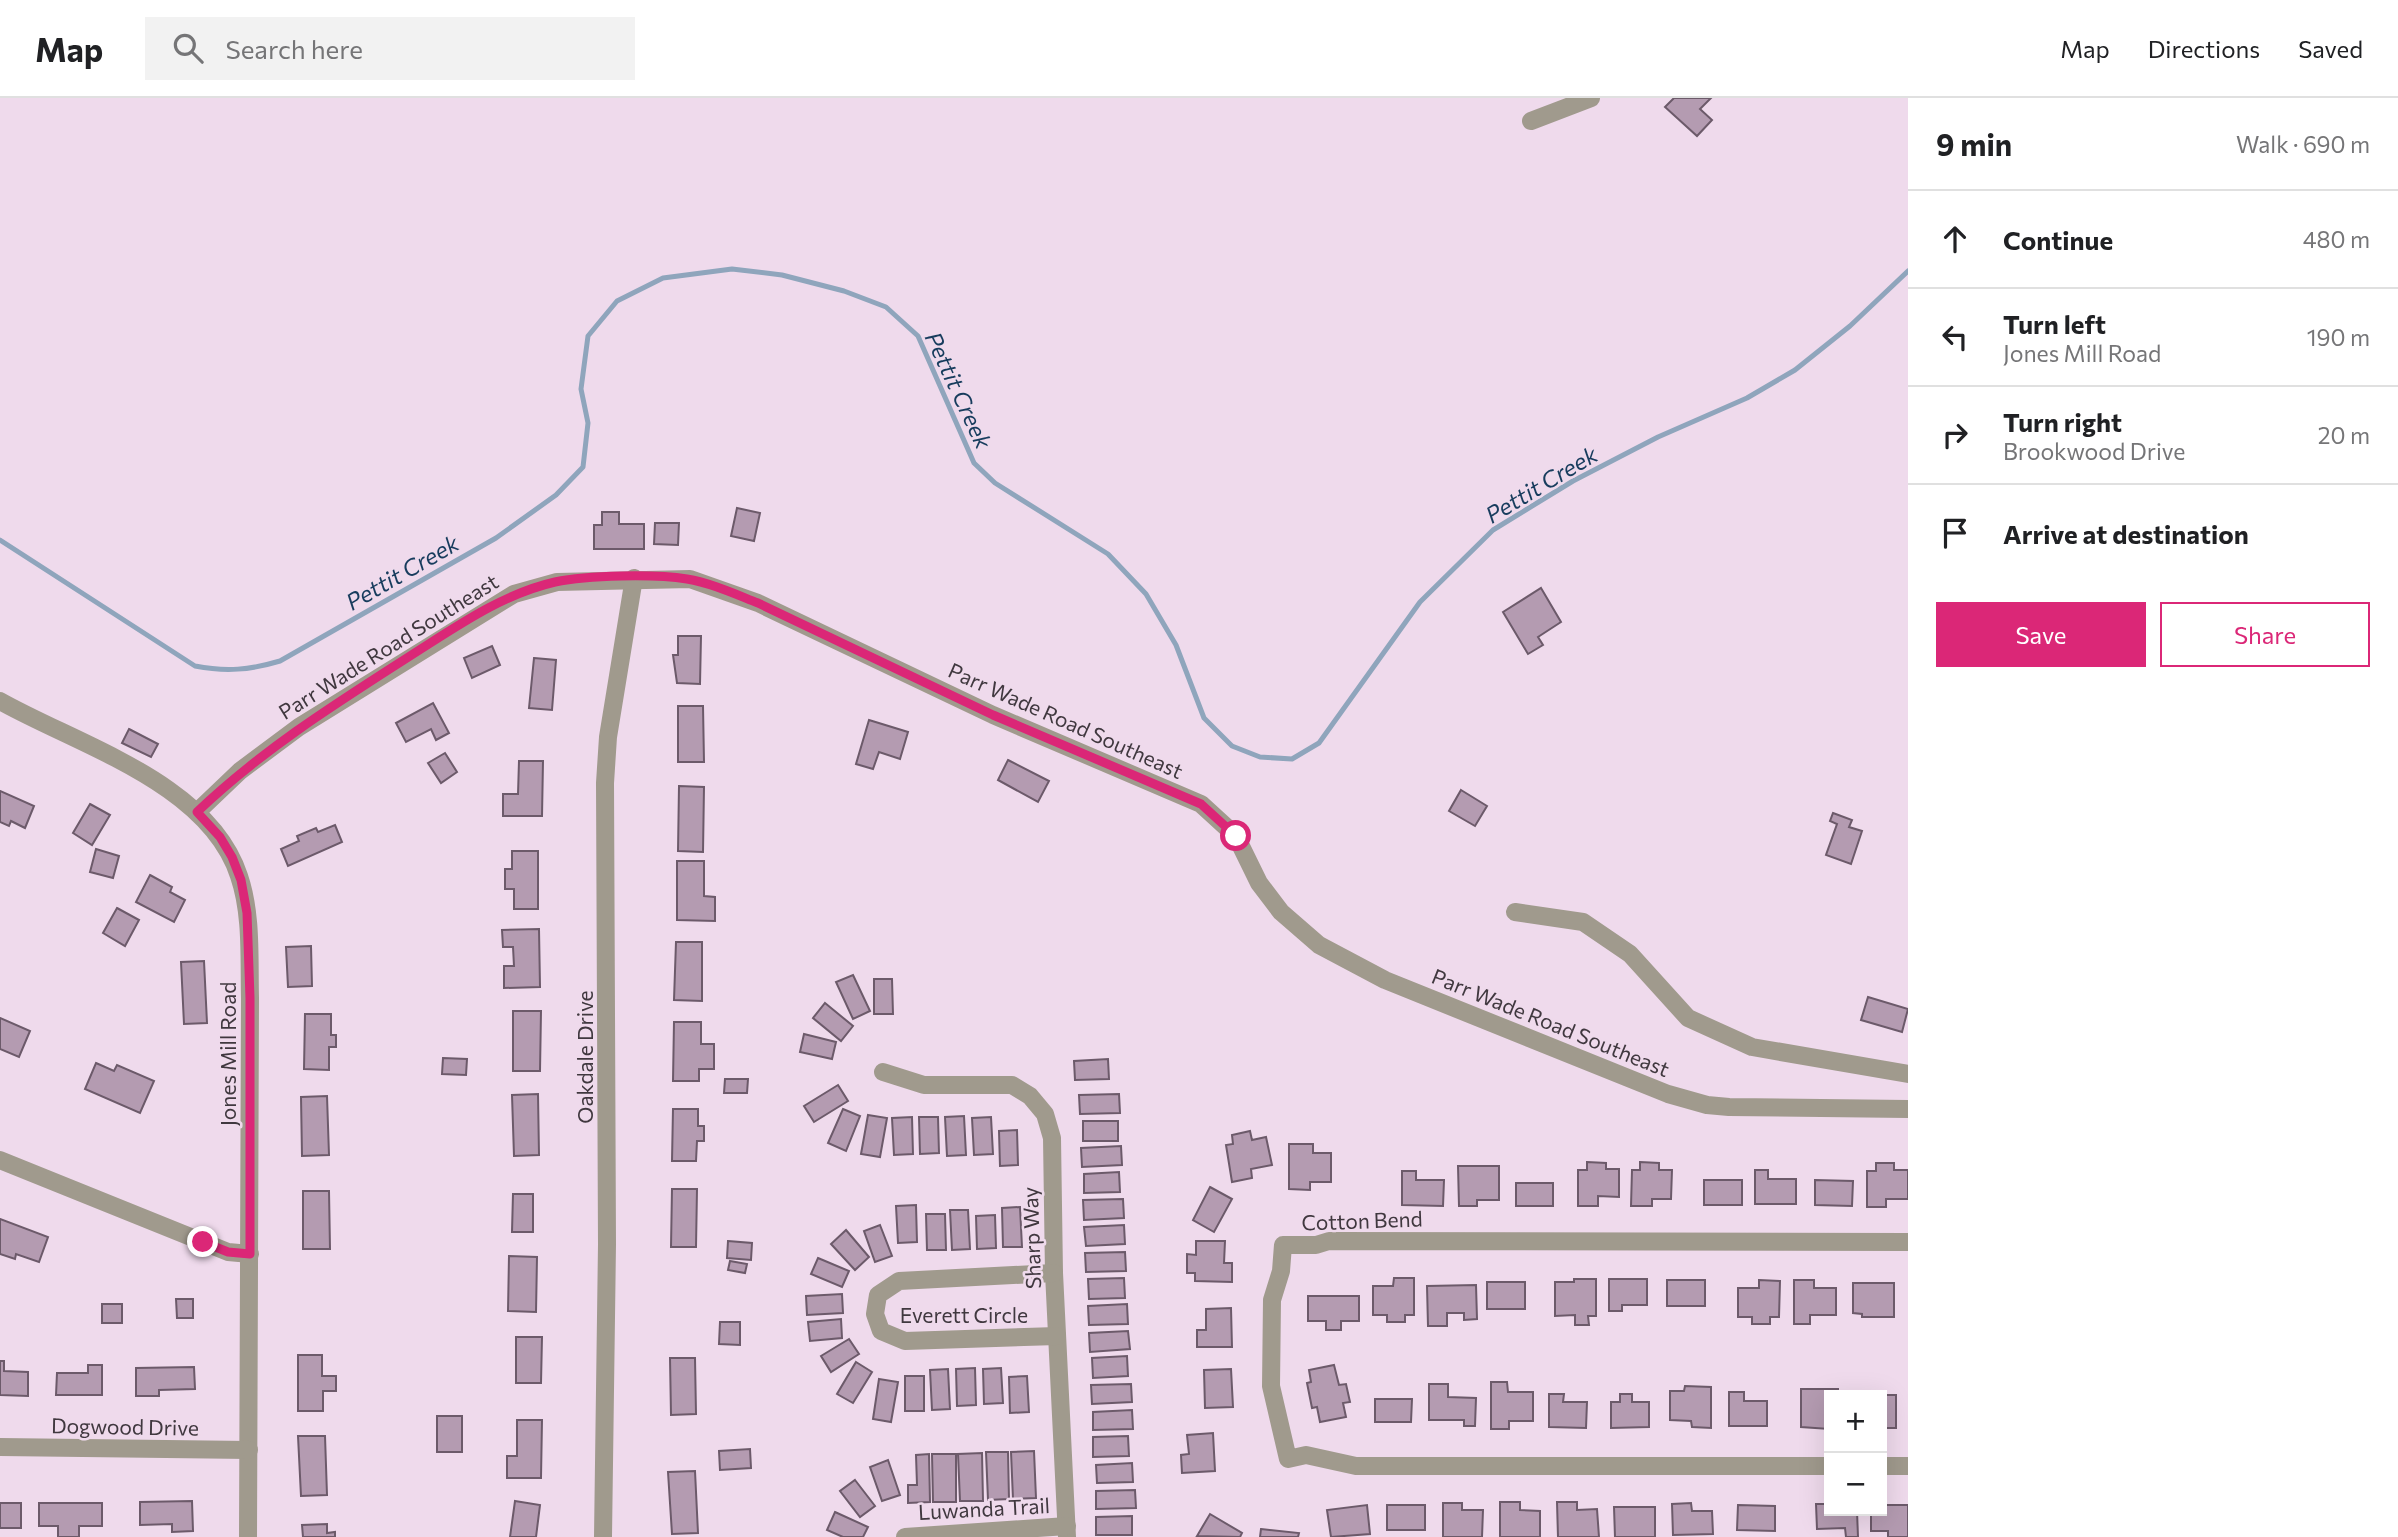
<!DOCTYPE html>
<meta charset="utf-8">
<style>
body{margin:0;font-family:Commissioner,sans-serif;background:#f2f2f2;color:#202124}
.controls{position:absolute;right:21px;bottom:21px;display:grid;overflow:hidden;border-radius:0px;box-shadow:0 7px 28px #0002}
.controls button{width:63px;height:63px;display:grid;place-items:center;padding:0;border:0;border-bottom:2px solid #e0e0e0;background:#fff;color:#202124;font:35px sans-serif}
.stop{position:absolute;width:21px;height:21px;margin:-16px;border:5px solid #db2777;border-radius:50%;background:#fff}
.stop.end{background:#db2777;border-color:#fff;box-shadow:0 2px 7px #0008}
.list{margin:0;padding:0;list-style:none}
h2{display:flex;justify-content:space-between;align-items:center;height:91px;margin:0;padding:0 28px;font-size:30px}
h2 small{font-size:23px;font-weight:400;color:#757577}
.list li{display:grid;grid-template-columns:46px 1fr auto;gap:21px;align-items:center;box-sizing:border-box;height:98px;padding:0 28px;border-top:2px solid #e0e0e0}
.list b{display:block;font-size:26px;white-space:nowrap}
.list p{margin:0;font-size:23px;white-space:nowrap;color:#757577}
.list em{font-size:23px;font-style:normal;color:#757577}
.actions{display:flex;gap:14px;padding:21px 28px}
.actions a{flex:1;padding:16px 0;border:2px solid #db2777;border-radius:0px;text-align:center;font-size:24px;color:#db2777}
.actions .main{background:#db2777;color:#fff}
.icon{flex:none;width:38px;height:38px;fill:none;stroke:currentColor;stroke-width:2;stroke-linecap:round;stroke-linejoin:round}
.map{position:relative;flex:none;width:1908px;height:1439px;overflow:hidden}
header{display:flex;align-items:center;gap:42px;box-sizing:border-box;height:98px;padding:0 35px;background:#fff;border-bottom:2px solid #e0e0e0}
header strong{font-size:33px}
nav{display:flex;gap:38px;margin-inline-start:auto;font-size:24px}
.search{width:490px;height:63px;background:#f2f2f2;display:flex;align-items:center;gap:18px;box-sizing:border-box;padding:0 24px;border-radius:0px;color:#757577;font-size:26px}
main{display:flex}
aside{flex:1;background:#fff}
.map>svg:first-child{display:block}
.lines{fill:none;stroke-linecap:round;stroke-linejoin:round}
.stream{stroke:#8fa5bc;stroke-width:5}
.building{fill:#b49bb1;stroke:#6c5a6a;stroke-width:2}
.minor{stroke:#a09a8d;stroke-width:18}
.route{stroke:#db2777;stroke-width:9}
.labels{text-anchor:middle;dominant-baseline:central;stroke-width:5;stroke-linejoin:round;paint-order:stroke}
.street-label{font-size:21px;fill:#40383f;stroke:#efdaec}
.water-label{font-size:23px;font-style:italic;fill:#173c5d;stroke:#efdaec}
</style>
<header>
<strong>Map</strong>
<div class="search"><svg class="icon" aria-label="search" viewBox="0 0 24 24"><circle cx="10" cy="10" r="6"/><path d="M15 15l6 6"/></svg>Search here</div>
<nav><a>Map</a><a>Directions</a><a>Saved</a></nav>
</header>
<main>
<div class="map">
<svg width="1908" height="1439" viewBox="0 0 1908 1439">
<rect width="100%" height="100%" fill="#efdaec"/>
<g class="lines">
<path class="stream" d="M0 442 195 568C226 574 250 572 280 563L496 440 556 397 583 369 588 325 581 291 588 238 617 203 663 180 732 171 782 177 844 193 886 209 918 238 974 365 995 385 1108 456 1146 496 1176 547 1204 620 1232 648 1260 659 1292 661 1319 645 1420 504 1493 432 1573 383 1658 339 1747 300 1795 272 1850 228 1908 173"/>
</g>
<g class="building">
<polygon points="1674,0 1711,0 1700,11 1712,22 1697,38 1665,9"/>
<polygon points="737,410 760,415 754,443 731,438"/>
<polygon points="602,414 619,414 619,426 644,426 644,451 594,451 594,427 602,427"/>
<polygon points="655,425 679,425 678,447 654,446"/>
<polygon points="1541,490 1561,524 1538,539 1543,547 1528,556 1503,514"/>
<polygon points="678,538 701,538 700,586 677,585 673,557 678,557"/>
<polygon points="492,548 500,567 472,580 464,560"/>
<polygon points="534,560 556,562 552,612 529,610"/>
<polygon points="433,605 449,635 436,642 431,631 406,644 396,625"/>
<polygon points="678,608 703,608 704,664 678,664"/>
<polygon points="869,622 908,634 900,661 879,654 873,671 856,666"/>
<polygon points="129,631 158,646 151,659 122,645"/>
<polygon points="445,655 457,674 441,685 428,665"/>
<polygon points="1008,662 1049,683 1038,704 998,682"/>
<polygon points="519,663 543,663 542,718 503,718 503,696 518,696"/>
<polygon points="679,688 704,689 703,754 678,753"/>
<polygon points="1461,692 1487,708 1475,728 1449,713"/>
<polygon points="0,693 34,708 25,730 11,723 9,728 0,724"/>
<polygon points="90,706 110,717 92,747 73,735"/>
<polygon points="1833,715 1852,722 1849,729 1862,733 1851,766 1826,757 1837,726 1830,723"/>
<polygon points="335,727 342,744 288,768 281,751 299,743 297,738 316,730 318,734"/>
<polygon points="96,751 119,758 113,780 90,774"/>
<polygon points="512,753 538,753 538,811 514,811 514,791 505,791 505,771 512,771"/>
<polygon points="677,763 704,763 704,798 715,799 715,823 677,822"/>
<polygon points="150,777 172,789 170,794 185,802 174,824 136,804"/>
<polygon points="117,810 139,822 125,848 103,835"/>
<polygon points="539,831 540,889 504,890 504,868 514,868 513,849 503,849 502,832"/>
<polygon points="676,844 702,844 702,903 674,902"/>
<polygon points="311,848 312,888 288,889 286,849"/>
<polygon points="204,863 207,925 184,926 181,864"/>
<polygon points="853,877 870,913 853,921 836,884"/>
<polygon points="874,881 892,881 893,916 874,916"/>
<polygon points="1868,899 1908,911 1902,934 1861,922"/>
<polygon points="825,905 853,928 841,943 813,920"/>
<polygon points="513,913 541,913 540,973 513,973"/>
<polygon points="305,916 331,916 331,937 336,937 336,949 329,949 329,972 304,971"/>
<polygon points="0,920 30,933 19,959 0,951"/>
<polygon points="674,924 701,924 701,946 714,946 714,971 699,971 699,983 673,983"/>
<polygon points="804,936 836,944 832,961 800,954"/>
<polygon points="443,960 467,961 466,977 442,976"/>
<polygon points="1108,961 1109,981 1075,982 1074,963"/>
<polygon points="96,965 114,973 117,967 154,983 140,1015 85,991"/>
<polygon points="725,981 748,981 747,995 724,995"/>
<polygon points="838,987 848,1003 814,1024 804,1008"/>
<polygon points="538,996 539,1057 514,1058 512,997"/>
<polygon points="1119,996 1120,1015 1080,1016 1079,997"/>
<polygon points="327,998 329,1057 302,1058 301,999"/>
<polygon points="673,1011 698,1011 698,1028 704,1028 704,1043 697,1043 696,1063 672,1063"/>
<polygon points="843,1011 860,1018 846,1053 828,1045"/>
<polygon points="868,1017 887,1020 880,1059 861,1056"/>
<polygon points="964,1018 966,1057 947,1058 945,1019"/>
<polygon points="912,1019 913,1056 894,1057 892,1020"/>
<polygon points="919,1019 938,1019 939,1055 920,1056"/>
<polygon points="991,1019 993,1056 974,1057 972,1020"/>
<rect x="1083" y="1023" width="35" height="20"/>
<polygon points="1017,1032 1018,1067 1000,1068 999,1033"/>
<polygon points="1250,1033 1252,1042 1266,1039 1272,1067 1251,1071 1252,1080 1232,1084 1226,1047 1233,1046 1232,1037"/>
<polygon points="1289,1046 1313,1046 1313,1055 1331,1055 1331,1084 1310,1084 1310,1092 1289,1091"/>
<polygon points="1121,1048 1122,1067 1082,1069 1081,1050"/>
<polygon points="1587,1064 1606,1065 1606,1071 1619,1071 1619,1099 1598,1098 1598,1108 1578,1108 1578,1072 1587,1072"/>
<polygon points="1640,1064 1659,1065 1659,1072 1672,1072 1671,1101 1652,1101 1652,1108 1631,1108 1632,1072 1640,1072"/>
<polygon points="1876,1065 1894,1065 1894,1072 1908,1072 1908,1101 1886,1101 1886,1109 1867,1109 1867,1073 1876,1073"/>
<polygon points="1458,1068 1499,1068 1499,1102 1477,1102 1477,1108 1459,1108"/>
<polygon points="1755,1072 1768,1072 1768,1081 1796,1081 1796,1106 1755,1106"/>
<polygon points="1402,1073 1416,1073 1416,1082 1444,1082 1443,1108 1402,1107"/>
<polygon points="1119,1074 1120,1094 1084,1095 1084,1076"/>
<rect x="1704" y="1082" width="38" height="25"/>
<polygon points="1815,1082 1853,1083 1852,1108 1815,1107"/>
<rect x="1516" y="1085" width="37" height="23"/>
<polygon points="1210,1089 1232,1101 1214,1134 1193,1122"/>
<polygon points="672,1091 697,1091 696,1149 671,1149"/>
<polygon points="303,1093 329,1093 330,1151 303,1151"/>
<polygon points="513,1096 533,1096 533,1134 512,1134"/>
<polygon points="1123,1101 1124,1120 1084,1122 1083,1102"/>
<polygon points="916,1107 917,1144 898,1145 896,1108"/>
<polygon points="1020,1109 1022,1149 1003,1149 1002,1110"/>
<polygon points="950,1112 968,1112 970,1151 952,1152"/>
<polygon points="926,1116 945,1116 946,1152 927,1152"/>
<polygon points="995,1117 996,1150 977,1151 976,1118"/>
<polygon points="0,1121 48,1139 39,1164 16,1156 15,1161 0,1156"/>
<polygon points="880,1127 892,1158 875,1164 864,1133"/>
<polygon points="1124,1127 1125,1146 1086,1148 1084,1129"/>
<polygon points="846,1132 869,1159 855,1172 831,1146"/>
<polygon points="728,1143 752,1145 751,1162 727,1160"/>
<polygon points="1196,1143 1225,1143 1224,1165 1232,1165 1232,1184 1195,1183 1195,1175 1187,1175 1187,1156 1196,1157"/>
<polygon points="1125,1154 1126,1173 1086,1174 1085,1155"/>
<polygon points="509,1158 537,1159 536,1214 508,1213"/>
<polygon points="818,1160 849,1173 842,1189 811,1176"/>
<polygon points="730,1163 747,1166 745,1175 728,1172"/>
<polygon points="1124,1180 1125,1200 1089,1201 1088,1181"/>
<polygon points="1394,1180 1414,1180 1414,1217 1405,1217 1405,1224 1387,1224 1387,1217 1373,1217 1373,1188 1393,1188"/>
<polygon points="1574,1181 1596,1181 1596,1218 1588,1218 1589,1227 1575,1227 1575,1217 1555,1218 1555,1184 1574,1184"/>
<polygon points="1609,1181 1647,1181 1647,1207 1622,1207 1622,1213 1609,1213"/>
<rect x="1667" y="1182" width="38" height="26"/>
<polygon points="1759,1182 1780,1183 1779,1219 1770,1219 1770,1226 1752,1226 1752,1219 1738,1219 1738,1190 1759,1190"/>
<polygon points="1794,1182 1814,1182 1814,1190 1836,1190 1836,1217 1810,1217 1810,1226 1794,1226"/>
<rect x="1487" y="1184" width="38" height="27"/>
<polygon points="1853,1185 1894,1185 1894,1219 1862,1219 1862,1216 1853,1215"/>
<polygon points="1476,1187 1477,1221 1464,1222 1464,1215 1447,1215 1447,1228 1428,1228 1427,1188"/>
<polygon points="842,1196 843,1215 807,1217 806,1198"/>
<polygon points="1308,1198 1359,1198 1359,1223 1341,1223 1341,1232 1326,1232 1326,1223 1308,1223"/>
<polygon points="176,1201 193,1201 193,1220 177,1220"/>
<rect x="102" y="1206" width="20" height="19"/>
<polygon points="1127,1206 1128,1226 1089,1227 1088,1208"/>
<polygon points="1231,1210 1232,1249 1197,1249 1197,1232 1206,1232 1206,1211"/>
<polygon points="841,1221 842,1240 810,1243 808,1224"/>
<polygon points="720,1224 740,1224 740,1247 719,1246"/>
<polygon points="1128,1233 1130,1251 1090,1254 1089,1235"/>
<polygon points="516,1239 542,1239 541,1285 516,1285"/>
<polygon points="849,1241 859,1256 831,1274 821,1258"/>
<polygon points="298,1257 322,1257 322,1278 336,1278 336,1293 323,1293 323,1313 298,1313"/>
<polygon points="1127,1258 1128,1278 1093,1280 1092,1260"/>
<polygon points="670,1260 695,1260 696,1316 671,1317"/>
<polygon points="0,1263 4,1263 4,1273 28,1274 28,1298 0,1297"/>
<polygon points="856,1264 872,1274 853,1305 837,1296"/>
<polygon points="88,1267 102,1267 102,1297 56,1297 57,1275 88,1275"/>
<polygon points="1334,1267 1339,1287 1346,1286 1350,1304 1343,1305 1346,1319 1320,1324 1317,1309 1312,1310 1307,1285 1311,1284 1309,1272"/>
<polygon points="194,1269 195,1291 159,1292 159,1298 136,1298 136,1270"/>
<polygon points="975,1270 976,1307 957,1308 956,1271"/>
<polygon points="1001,1270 1003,1305 984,1306 983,1271"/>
<polygon points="948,1271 950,1311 932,1312 930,1272"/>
<polygon points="1231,1271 1233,1309 1205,1310 1204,1272"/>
<rect x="905" y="1278" width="19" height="35"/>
<polygon points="1027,1278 1029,1314 1010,1315 1009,1279"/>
<polygon points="879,1281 898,1284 891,1324 873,1321"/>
<polygon points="1491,1284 1507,1284 1508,1294 1533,1294 1533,1323 1509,1323 1509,1331 1491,1331"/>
<polygon points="1131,1286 1132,1304 1092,1306 1091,1287"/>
<polygon points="1429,1286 1448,1286 1448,1299 1476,1300 1475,1328 1464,1328 1464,1322 1429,1322"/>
<polygon points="1685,1288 1711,1289 1711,1330 1692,1329 1691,1323 1670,1322 1670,1293 1684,1293"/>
<polygon points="1801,1291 1838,1291 1838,1297 1829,1297 1829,1331 1801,1329"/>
<polygon points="1729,1294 1744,1294 1744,1303 1767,1303 1767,1328 1729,1328"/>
<polygon points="1549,1296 1564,1296 1563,1304 1587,1304 1586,1330 1549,1329"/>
<polygon points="1620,1296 1632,1296 1632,1304 1649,1304 1649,1329 1611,1330 1611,1304 1620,1304"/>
<polygon points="1854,1297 1896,1297 1896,1330 1882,1330 1882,1297"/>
<polygon points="1375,1301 1412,1301 1411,1324 1375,1324"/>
<polygon points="1132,1312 1133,1331 1093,1332 1093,1314"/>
<rect x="437" y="1318" width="25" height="36"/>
<polygon points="517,1322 542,1322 541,1380 507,1380 507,1358 517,1358"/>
<polygon points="1213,1335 1215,1373 1182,1375 1181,1357 1189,1356 1187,1337"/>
<polygon points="298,1338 325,1338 327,1397 301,1398"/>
<polygon points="1128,1338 1129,1358 1093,1359 1093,1339"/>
<polygon points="750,1351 751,1370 720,1372 719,1353"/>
<polygon points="1034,1353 1036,1400 1013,1401 1011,1354"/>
<polygon points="986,1354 1008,1354 1009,1401 988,1402"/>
<polygon points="982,1355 983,1403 960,1403 958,1356"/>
<polygon points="929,1356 930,1404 908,1405 908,1387 917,1387 916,1357"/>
<polygon points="932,1356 956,1356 956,1404 933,1404"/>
<polygon points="888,1362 900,1397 882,1403 870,1369"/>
<polygon points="1132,1365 1133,1384 1097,1385 1096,1367"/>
<polygon points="695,1373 698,1435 672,1436 668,1374"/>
<polygon points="855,1382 875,1408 860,1419 840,1393"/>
<polygon points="1135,1392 1136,1410 1096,1411 1096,1393"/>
<polygon points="192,1403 193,1433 172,1434 172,1426 140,1427 140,1404"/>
<polygon points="515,1403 540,1407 536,1439 510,1439"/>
<polygon points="1500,1404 1520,1404 1520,1412 1540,1413 1540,1439 1500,1439"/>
<polygon points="1557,1404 1577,1404 1577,1412 1597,1411 1599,1439 1558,1439"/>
<rect x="0" y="1405" width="21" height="25"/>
<polygon points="39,1405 102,1405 102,1428 79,1428 79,1439 58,1439 58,1428 39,1428"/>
<polygon points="1443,1405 1462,1405 1462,1412 1483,1412 1482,1439 1443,1439"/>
<polygon points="1691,1405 1692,1413 1712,1413 1713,1436 1673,1437 1672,1406"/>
<polygon points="1816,1406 1829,1406 1829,1413 1857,1413 1858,1439 1846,1439 1845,1430 1817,1431"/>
<polygon points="1367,1407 1370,1436 1331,1439 1327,1412"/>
<rect x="1387" y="1407" width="38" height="25"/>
<polygon points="1738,1407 1775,1408 1775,1433 1737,1432"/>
<polygon points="1882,1407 1908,1407 1908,1439 1888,1439 1888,1433 1871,1433 1871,1413 1882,1413"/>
<polygon points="1614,1409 1655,1409 1655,1439 1615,1439"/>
<polygon points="835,1414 868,1429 863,1439 843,1439 827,1432"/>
<polygon points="1210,1416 1242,1435 1240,1439 1197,1438"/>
<polygon points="1132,1418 1132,1437 1096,1437 1096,1419"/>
<polygon points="327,1426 327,1435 335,1434 335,1439 303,1439 302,1427"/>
<polygon points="1261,1431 1299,1435 1298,1439 1260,1439"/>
</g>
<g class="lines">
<g class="minor">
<polyline points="1531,23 1591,0"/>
<path d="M0 603C78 647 209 685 239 778 252 816 249 860 250 900L248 1439"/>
<polyline points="197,714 240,673 299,629 514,496 557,484 690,481 758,505 993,617 1201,706 1236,738 1259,785 1281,814 1319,847 1385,882 1668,996 1707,1007 1729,1009 1908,1011"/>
<polyline points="1515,814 1583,824 1630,856 1688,920 1752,949 1908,976"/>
<polyline points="883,974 924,987 1012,987 1030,998 1045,1016 1052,1040 1054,1175 1067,1439"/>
<polyline points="0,1062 228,1154 250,1156"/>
<polyline points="1054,1175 899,1183 878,1197 875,1216 881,1233 905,1243 1057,1238"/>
<polyline points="0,1349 249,1352"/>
<polyline points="1829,1368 1356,1368 1306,1357 1288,1361 1271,1288 1272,1202 1281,1173 1283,1147 1316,1147 1329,1143 1908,1144"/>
<polyline points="1882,1368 1908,1368"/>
<polyline points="603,1439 607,1146 605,685 608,639 634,480"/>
<polyline points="905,1439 1067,1428"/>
</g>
</g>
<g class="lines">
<path class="route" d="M203 1144 228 1154 250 1156V900L247 815 241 782 232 759 220 739 197 714C262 652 335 606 410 558 456 529 502 496 555 484 588 477 655 476 687 481 711 485 735 496 758 505L993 617 1201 706 1236 738"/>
</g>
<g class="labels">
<g class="street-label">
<text transform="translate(388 548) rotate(-32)">Parr Wade Road Southeast</text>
<text transform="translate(1066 622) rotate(24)">Parr Wade Road Southeast</text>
<text transform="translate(1551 924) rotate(22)">Parr Wade Road Southeast</text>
<text transform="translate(227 956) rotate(-90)">Jones Mill Road</text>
<text transform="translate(584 959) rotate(-90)">Oakdale Drive</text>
<text transform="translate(1362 1122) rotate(-2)">Cotton Bend</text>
<text transform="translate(1031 1140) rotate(-92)">Sharp Way</text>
<text x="964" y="1216">Everett Circle</text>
<text transform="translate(125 1328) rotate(1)">Dogwood Drive</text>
<text transform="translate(984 1410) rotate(-3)">Luwanda Trail</text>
</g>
<g class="water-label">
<text transform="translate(959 292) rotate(65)">Pettit Creek</text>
<text transform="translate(1541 386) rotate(-31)">Pettit Creek</text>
<text transform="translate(402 474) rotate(-30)">Pettit Creek</text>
</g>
</g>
</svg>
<div class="controls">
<button>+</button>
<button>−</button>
</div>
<div class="stop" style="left:1236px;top:738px"></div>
<div class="stop end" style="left:203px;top:1144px"></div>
</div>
<aside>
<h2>9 min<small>Walk · 690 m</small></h2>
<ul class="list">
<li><svg class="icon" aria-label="ahead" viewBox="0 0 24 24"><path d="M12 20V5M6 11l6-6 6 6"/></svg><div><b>Continue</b></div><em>480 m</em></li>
<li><svg class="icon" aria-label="left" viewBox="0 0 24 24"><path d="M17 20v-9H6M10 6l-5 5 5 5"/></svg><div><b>Turn left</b><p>Jones Mill Road</p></div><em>190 m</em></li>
<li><svg class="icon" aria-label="right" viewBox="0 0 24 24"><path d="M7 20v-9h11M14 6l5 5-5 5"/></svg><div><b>Turn right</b><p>Brookwood Drive</p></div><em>20 m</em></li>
<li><svg class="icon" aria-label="arrive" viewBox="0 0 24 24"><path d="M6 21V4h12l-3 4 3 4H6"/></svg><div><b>Arrive at destination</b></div></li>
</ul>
<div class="actions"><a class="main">Save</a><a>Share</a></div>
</aside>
</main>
